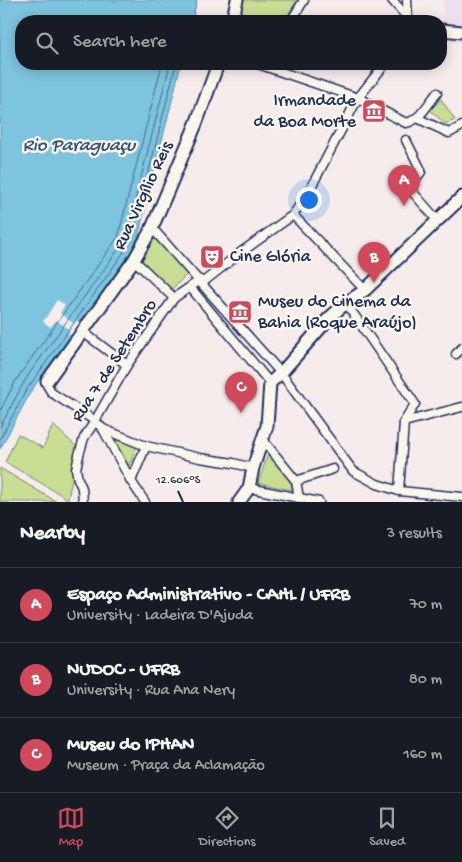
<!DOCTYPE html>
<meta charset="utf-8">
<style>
body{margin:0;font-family:"Gochi Hand",sans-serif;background:#242831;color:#f1f3f6}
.you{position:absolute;left:308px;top:199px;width:18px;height:18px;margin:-12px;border:4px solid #fff;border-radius:50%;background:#1a73e8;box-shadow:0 0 0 8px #1a73e833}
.badge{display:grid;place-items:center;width:32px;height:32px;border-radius:50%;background:#d1495b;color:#fff;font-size:16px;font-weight:700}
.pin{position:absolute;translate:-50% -41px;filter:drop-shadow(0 1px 2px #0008)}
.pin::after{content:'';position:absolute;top:26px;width:18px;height:15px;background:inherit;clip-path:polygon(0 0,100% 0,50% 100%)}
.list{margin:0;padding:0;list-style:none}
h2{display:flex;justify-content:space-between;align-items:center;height:65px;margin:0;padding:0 20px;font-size:21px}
h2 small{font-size:16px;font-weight:400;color:#9ea1a6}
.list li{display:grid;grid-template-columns:32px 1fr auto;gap:15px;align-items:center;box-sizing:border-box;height:75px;padding:0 20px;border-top:1px solid #363941}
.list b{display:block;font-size:19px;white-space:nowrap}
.list p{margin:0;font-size:16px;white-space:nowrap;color:#9ea1a6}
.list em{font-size:16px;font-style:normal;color:#9ea1a6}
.icon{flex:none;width:28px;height:28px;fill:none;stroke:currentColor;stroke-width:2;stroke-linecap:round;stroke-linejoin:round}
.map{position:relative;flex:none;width:462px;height:502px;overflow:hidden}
.search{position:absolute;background:#171b24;box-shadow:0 2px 12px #0003;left:15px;right:15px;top:15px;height:55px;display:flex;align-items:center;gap:12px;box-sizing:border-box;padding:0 18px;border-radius:20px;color:#9ea1a6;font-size:19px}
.sheet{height:290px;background:#171b24}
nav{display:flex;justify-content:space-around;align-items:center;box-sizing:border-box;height:70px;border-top:1px solid #363941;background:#171b24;font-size:14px;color:#9ea1a6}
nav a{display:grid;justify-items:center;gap:2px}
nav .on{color:#d1495b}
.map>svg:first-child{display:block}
.built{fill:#f0dfec}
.green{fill:#c8de93;stroke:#728678}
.water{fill:#7dc4de;stroke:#5688ab}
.pier{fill:#f6ecec}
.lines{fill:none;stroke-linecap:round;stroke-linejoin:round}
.shore{stroke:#426b91;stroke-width:1}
.street-casing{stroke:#1b2f5e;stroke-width:11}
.secondary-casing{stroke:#1b2f5e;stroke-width:15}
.street{stroke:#fbf7ec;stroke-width:8}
.secondary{stroke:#fbf7ec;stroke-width:11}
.ticks{fill:none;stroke:#1b2f5e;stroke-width:2}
.labels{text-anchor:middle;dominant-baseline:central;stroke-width:5;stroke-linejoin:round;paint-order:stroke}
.poi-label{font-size:18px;fill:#1b2f5e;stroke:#fbf7ec;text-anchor:start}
.street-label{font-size:18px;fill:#1b2f5e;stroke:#fbf7ec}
.water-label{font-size:19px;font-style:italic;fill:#34547e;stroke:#fbf7ec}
.ticks-label{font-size:12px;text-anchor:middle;fill:#1b2f5e;stroke:#fbf7ec;stroke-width:5;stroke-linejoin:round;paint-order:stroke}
</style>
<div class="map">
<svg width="462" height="502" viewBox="0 0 462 502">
<rect width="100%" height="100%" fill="#f6ecec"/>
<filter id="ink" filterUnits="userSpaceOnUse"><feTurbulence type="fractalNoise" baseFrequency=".02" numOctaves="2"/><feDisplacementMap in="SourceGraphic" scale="10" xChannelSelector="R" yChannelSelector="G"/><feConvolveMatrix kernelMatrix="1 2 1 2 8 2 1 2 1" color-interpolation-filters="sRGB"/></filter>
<g filter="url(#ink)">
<polygon class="built" points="443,0 462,0 462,43 443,41"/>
<g class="green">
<polygon points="242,0 297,0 284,21 237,21"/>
<polygon points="441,99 455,120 445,124 430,110"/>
<polygon points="151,224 192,269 171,290 134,252"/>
<polygon points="53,425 78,448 68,499 5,462 18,434 43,448"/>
<polygon points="112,440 138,443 129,466"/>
<polygon points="271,446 297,491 258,483"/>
<polygon points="0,468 57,502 0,502"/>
</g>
<polygon class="water" points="0,0 197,0 192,21 21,21 21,64 181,64 136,245 31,391 0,449"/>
<polygon class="pier" points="57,300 65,305 60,313 74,324 76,320 82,324 73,337 68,333 70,330 56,320 51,327 43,322"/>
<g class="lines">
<g class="shore">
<polyline points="0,411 15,382 23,370 118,237 162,64"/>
<polyline points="0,427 22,386 29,374 125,240 170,64"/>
<polyline points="0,439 27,389 35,378 131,242 176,64"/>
</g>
<defs>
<g id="street">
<polyline points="392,0 408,18"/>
<polyline points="407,0 408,18"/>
<polyline points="291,21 304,0"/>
<path d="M258 64 358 98 406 123C420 120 428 104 437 93"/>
<polyline points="417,118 449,133 462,126"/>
<polyline points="406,140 421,170 421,172 409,187 410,189 438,221"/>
<polyline points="293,215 365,290"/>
<polyline points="152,228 281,373 353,471 377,484 399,491 462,497"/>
<polyline points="134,260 174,298"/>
<polyline points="202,283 240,253 293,215 308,193 358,98 385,64"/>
<polyline points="190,287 270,383"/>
<polyline points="346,303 415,404 404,422 399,491"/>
<polyline points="83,332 127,365"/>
<polyline points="456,354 462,348"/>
<polyline points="47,381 47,385 52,393 95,421 103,429 146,446 200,458 233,463 253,468"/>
<polyline points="404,422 462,407"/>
<polyline points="103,429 131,481 145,502"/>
<polyline points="263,440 296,481 299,498"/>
<polyline points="131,481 146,446"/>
<polyline points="296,481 333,469"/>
<polyline points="249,488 319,502"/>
<polyline points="83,502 82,488 78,479 76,469 79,455 84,438 95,421 127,365 174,298 200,280"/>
</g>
<g id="secondary">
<polyline points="232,21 237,0"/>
<polyline points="441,30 462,32"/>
<polyline points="47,381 134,260 152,228 196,124 218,64"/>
<polyline points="239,502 249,488 253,468 267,426 270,383 281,373 329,318 346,303 365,290 462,197"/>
</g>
</defs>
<use href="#street" class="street-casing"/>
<use href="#secondary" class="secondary-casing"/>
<use href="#street" class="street"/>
<use href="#secondary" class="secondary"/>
</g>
</g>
<path class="ticks" d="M178 491 183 502"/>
<defs>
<symbol id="museum-square" viewBox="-11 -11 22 22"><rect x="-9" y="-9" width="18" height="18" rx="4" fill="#d1495b" stroke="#fbf7ec"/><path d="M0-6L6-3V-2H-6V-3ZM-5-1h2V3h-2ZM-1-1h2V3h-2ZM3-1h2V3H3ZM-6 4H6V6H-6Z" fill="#fff"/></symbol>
<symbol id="theatre-square" viewBox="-11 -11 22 22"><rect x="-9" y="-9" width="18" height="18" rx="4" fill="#d1495b" stroke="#fbf7ec"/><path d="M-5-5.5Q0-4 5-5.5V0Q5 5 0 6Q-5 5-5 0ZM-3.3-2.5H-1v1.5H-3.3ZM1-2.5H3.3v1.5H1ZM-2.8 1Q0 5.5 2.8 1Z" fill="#fff"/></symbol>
</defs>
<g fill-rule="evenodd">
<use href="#museum-square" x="360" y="97" width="28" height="28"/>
<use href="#theatre-square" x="198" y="243" width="28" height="28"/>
<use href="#museum-square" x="226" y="298" width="28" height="28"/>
</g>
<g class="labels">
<g class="poi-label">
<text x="356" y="101" text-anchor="end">Irmandade<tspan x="356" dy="21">da Boa Morte</tspan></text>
<text x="230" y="257">Cine Glória</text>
<text x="258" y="302">Museu do Cinema da<tspan x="258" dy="21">Bahia (Roque Araújo)</tspan></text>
</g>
<g class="street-label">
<text transform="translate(144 196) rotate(-65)">Rua Virgílio Reis</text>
<text transform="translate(115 361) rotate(-57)">Rua 7 de Setembro</text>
</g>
<g class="water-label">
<text x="79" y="146">Rio Paraguaçu</text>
</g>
</g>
<g class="ticks-label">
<text x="178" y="483">12.606°S</text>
</g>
</svg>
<div class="you"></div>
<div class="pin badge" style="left:404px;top:206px">A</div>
<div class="pin badge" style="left:374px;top:283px">B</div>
<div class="pin badge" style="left:241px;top:413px">C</div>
<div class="search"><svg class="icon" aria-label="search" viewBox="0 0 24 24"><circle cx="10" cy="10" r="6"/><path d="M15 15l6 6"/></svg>Search here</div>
</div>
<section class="sheet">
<h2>Nearby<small>3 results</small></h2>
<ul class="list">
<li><span class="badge">A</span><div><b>Espaço Administrativo - CAHL / UFRB</b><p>University · Ladeira D'Ajuda</p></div><em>70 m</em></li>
<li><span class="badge">B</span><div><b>NUDOC - UFRB</b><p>University · Rua Ana Nery</p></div><em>80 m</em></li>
<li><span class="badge">C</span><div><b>Museu do IPHAN</b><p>Museum · Praça da Aclamação</p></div><em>160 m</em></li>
</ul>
</section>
<nav>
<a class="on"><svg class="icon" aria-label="map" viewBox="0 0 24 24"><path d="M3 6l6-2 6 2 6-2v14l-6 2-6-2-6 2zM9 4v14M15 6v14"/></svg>Map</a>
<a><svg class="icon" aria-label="directions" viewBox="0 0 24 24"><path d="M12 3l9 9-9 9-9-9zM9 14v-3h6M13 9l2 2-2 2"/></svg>Directions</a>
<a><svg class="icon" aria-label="saved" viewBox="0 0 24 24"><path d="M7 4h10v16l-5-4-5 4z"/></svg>Saved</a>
</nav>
